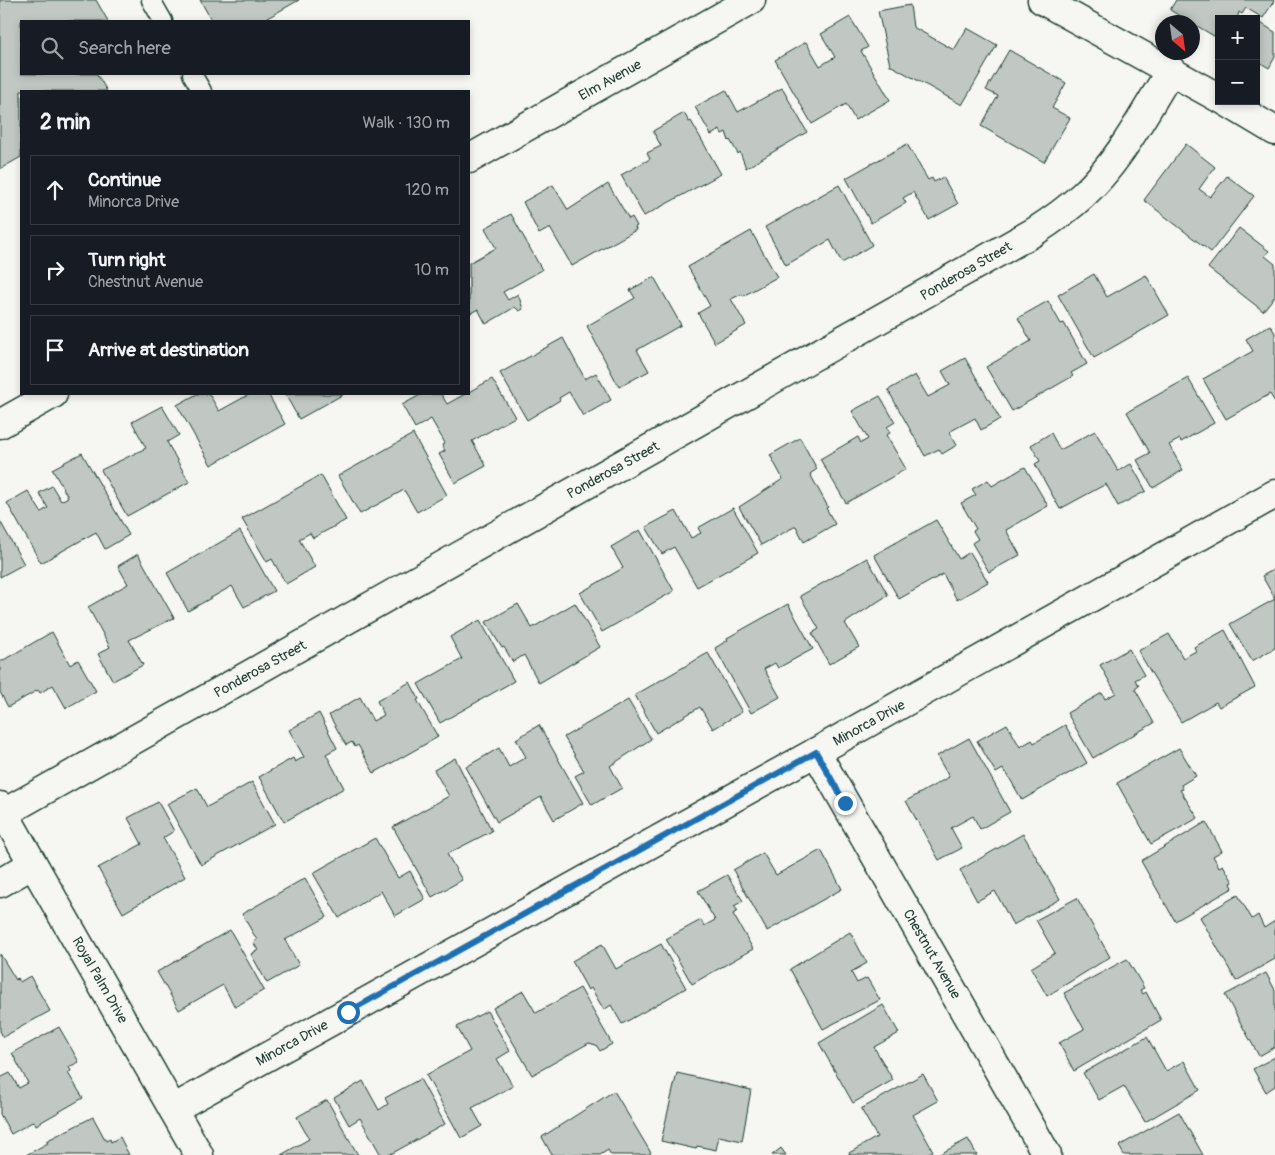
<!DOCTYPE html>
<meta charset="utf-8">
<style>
body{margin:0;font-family:Pangolin,sans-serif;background:#20242c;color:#f1f3f6}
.controls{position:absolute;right:15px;top:15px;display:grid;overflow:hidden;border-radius:0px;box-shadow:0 2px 8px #0003}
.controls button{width:45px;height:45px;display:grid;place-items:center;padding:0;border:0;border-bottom:1px solid #363941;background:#171b24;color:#f1f3f6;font:25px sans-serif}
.compass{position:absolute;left:1155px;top:15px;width:45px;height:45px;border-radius:50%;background:#171b24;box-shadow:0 2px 8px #0003;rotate:151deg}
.stop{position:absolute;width:15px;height:15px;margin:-11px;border:4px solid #1f6fb2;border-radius:50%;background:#fff}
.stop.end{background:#1f6fb2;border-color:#fff;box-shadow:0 1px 5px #0008}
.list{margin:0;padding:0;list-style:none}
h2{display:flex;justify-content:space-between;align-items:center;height:65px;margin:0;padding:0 20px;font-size:21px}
h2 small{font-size:16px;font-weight:400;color:#9ea1a6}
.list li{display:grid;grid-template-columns:32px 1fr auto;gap:15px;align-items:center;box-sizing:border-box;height:70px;margin:0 10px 10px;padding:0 10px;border:1px solid #363941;border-radius:0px}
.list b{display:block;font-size:19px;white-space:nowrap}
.list p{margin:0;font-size:16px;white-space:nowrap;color:#9ea1a6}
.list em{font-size:16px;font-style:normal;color:#9ea1a6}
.icon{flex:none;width:28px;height:28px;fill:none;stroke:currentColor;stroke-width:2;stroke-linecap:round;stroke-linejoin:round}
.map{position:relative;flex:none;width:1275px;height:1155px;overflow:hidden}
.search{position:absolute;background:#171b24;box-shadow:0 2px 8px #0003;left:20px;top:20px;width:450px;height:55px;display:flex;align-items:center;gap:12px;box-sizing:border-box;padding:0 18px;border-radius:0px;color:#9ea1a6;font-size:19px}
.panel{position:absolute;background:#171b24;box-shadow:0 2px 8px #0003;left:20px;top:90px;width:450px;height:305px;border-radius:0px}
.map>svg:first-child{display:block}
.building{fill:#c1c8c3;stroke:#1f3d34}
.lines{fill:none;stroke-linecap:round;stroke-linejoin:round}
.service-casing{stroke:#1f3d34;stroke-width:21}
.minor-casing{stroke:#1f3d34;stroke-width:31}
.service{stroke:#f6f6f2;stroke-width:18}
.minor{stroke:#f6f6f2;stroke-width:28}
.route{stroke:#1f6fb2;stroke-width:6}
.labels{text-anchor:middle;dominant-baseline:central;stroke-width:4.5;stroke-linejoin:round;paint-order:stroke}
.street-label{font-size:14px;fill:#1f3d34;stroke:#f6f6f2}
</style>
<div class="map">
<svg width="1275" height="1155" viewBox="0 0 1275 1155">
<rect width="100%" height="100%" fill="#f6f6f2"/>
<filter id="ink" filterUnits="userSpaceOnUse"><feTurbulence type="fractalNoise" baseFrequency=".02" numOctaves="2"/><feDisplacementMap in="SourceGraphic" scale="10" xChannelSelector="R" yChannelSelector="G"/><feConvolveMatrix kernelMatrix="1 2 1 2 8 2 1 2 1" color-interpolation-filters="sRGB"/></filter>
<g filter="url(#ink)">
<g class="building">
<polygon points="0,0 96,0 108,21 21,21 21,74 97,74 107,91 21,91 21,157 0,169"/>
<polygon points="200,0 299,0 262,21 212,21"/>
<polygon points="1176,0 1273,0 1274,1 1263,18 1246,8 1242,14 1239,12 1237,19 1219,19 1219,39 1170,10"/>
<polygon points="910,5 913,27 954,50 967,28 997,45 962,105 890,65 878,11"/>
<polygon points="850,17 868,47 861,51 890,100 855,120 846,104 812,124 775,60 806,42 820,66 835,57 821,34"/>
<polygon points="1259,22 1275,32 1275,57 1269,68 1256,60 1256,27"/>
<polygon points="1009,50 1066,83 1052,108 1070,118 1044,162 981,126 998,96 986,90"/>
<polygon points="782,88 807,132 746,168 740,152 738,154 730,140 729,141 726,132 722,134 720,130 711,135 695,107 726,90 738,112"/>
<polygon points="684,113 689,122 691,121 721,174 644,216 621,175 650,159 647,153 661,146 653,131"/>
<polygon points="907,144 928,180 932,178 934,182 943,177 958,204 929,220 913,192 903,198 906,203 871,223 846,178"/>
<polygon points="1186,144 1215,167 1199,189 1210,197 1227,176 1254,196 1211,252 1144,200"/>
<polygon points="608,184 629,219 632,217 637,226 635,227 636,230 572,266 550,228 539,234 523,202 553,185 568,210"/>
<polygon points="839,185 872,245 842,263 830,240 786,265 765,227"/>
<polygon points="511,214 542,270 503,292 508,300 518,294 523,309 519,311 515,307 486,324 478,309 471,313 469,308 469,263 496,248 485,228"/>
<polygon points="1239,228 1269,251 1265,256 1275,264 1275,296 1263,311 1208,268"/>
<polygon points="751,231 777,277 743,296 742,294 731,299 746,325 715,343 698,313 710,306 688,267"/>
<polygon points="1094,274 1107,297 1146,275 1169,315 1094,358 1058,295"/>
<polygon points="654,277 681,325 637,350 649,371 619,387 587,326 635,298 630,290"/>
<polygon points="1048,301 1061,324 1064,323 1087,364 1071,373 1073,376 1012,411 986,367 1031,341 1018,318"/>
<polygon points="1270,325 1275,333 1275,402 1270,394 1226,419 1203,379 1253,351 1246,339"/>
<polygon points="563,338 585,379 596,373 611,400 583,416 569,392 559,398 560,400 527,420 500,373"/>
<polygon points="965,358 1000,419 981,430 975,418 949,432 957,445 942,454 939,449 925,456 888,390 915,375 928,397 950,385 942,371"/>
<polygon points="1188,378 1214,423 1181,442 1180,439 1169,445 1183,470 1153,488 1137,460 1150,453 1127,412"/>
<polygon points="492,379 515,417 472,441 486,466 455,483 439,454 445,451 442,445 445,443 431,419 415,428 402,405 422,394 441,394 447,404"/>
<polygon points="197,394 209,394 219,411 250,394 268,394 285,424 211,465 177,405"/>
<polygon points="285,394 344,394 299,419"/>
<polygon points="880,396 895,422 887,427 890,433 886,435 906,469 846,503 820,459 858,437 861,443 868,439 852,411"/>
<polygon points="162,406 179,435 167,442 189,482 127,516 101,470 146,448 132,422"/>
<polygon points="1095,431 1118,471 1131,464 1146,491 1118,506 1106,484 1060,509 1035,464 1040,461 1031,445 1051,433 1060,450"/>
<polygon points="413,434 447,495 417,512 404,490 360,514 338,476"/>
<polygon points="800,438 817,469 810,474 828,507 826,508 835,524 804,542 796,526 761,545 739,507 783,479 770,455"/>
<polygon points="82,453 129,535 105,549 96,532 41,563 7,503 28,491 41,512 48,508 39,493 52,486 61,501 68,497 52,469"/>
<polygon points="1025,467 1048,506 1006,530 1020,555 989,572 972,543 978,539 973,531 976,529 961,503 976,495 972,489 988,480 992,486"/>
<polygon points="321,475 346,520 313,538 310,533 299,539 315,567 286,584 272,559 267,562 242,519"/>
<polygon points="733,508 758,553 697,587 674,547 662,554 646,527 676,511 691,538 701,533 698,528"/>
<polygon points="936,520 959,559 970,552 988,582 957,600 943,574 899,599 874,555"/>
<polygon points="0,521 24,564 0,577"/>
<polygon points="640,530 674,591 602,632 580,593 623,568 611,547"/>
<polygon points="240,531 274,591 244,607 232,586 188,611 167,573"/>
<polygon points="138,554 174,618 129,640 143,665 113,681 98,654 110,647 88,607 128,584 118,566"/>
<polygon points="867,558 888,595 845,623 859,647 829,664 812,633 819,629 800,596"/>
<polygon points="1275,569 1275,648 1252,661 1230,624 1275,599 1262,576"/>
<polygon points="575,603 600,647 539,683 524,655 513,662 504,647 502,648 486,622 518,604 532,628"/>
<polygon points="788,604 813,649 778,668 775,663 764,669 780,697 751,713 715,648 728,640 727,638"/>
<polygon points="480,620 514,681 440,723 418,684 462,659 450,637"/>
<polygon points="1225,630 1255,687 1219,707 1216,702 1181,722 1138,651 1169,634 1183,658 1196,651 1194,647"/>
<polygon points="52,632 70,665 78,660 96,691 66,708 53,685 40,693 38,690 8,707 0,692 0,662"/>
<polygon points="1129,649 1144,675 1135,680 1139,686 1135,689 1154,723 1093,758 1067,713 1102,693 1105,699 1116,693 1100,665"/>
<polygon points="708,653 742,712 713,729 700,707 656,733 635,695"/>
<polygon points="410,682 419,699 417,700 438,737 374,773 358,745 355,747 352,742 346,745 329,715 360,697 373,721 384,715 377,701"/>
<polygon points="628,700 651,739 610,766 622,788 592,805 575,776 584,771 564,737"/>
<polygon points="319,713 337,748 326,754 344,788 284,822 259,777 293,758 295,762 304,757 289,730"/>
<polygon points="1007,724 1020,747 1032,740 1034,743 1065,725 1087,763 1022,800 1006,772 1005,773 1003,769 996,773 977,741"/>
<polygon points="539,725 583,803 554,820 541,797 497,822 466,767 499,748 509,767 526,757 516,739"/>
<polygon points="969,738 1010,812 980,829 973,816 951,828 962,848 939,860 906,801 949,777 937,756"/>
<polygon points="1179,748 1196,776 1181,785 1183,789 1180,790 1198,818 1151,844 1117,783"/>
<polygon points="455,758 492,831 447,854 462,880 432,897 393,827 449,796 434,770"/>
<polygon points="252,782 275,824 201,865 167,804 197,788 207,807"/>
<polygon points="158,802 174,831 163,838 185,877 123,913 98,868 142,844 128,818"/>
<polygon points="1206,822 1222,851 1213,856 1219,867 1223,865 1233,882 1231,883 1233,888 1175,921 1141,861"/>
<polygon points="1023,834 1060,899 1013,925 995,891 977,901 960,870"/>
<polygon points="375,838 398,878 410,871 425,899 395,916 381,891 339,918 313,873"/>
<polygon points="821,850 842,889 767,931 733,870 763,853 776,875"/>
<polygon points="727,875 743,901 734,906 738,911 733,914 753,949 692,984 666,939 701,920 704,926 715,920 698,891"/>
<polygon points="305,878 327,917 285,940 299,965 267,983 251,954 258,950 253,942 257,940 242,914"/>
<polygon points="1238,895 1252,919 1258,915 1264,928 1275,921 1275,959 1236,981 1200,917"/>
<polygon points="1077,898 1110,957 1047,996 1031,968 1055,953 1036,920"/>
<polygon points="230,930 264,990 235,1007 223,985 179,1010 157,972"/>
<polygon points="850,932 867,963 851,972 857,983 867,978 880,1000 823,1029 790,969"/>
<polygon points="602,944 616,969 661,944 686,988 622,1024 611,1005 604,1010 591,988 588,990 572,961"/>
<polygon points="0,954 16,980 18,978 20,982 30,976 50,1011 3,1037 0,1031"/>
<polygon points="1127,959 1144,988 1140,990 1143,994 1146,992 1161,1020 1074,1071 1059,1043 1084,1029 1064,993"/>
<polygon points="1266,973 1275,990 1275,1047 1259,1056 1225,995"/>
<polygon points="580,988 612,1044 600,1051 596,1045 589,1043 532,1075 493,1008 523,991 536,1013"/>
<polygon points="883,1005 899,1033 874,1047 893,1080 853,1103 819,1043"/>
<polygon points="487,1011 510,1051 497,1059 513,1086 472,1108 482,1126 461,1138 426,1075 470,1051 457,1027"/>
<polygon points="59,1027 79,1062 69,1067 71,1071 68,1073 83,1098 36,1125 34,1121 11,1134 0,1114 0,1078 10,1073 19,1088 28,1083 12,1053"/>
<polygon points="1147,1037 1166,1071 1184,1061 1200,1090 1145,1122 1124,1086 1099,1100 1083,1073"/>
<polygon points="1275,1057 1275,1086 1266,1092 1253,1069"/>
<polygon points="677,1073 751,1090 742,1141 719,1136 716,1150 697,1146 696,1149 661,1141"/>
<polygon points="923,1074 938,1101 913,1115 933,1151 925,1155 850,1155 849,1153 877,1137 861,1109"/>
<polygon points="420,1079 445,1124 389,1155 381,1155 360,1118 349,1125 334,1098 363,1081 379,1110 388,1104 385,1098"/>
<polygon points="614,1091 651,1153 647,1155 611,1155 608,1150 600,1155 552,1155 542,1137"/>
<polygon points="327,1100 358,1155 281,1155 309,1139 297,1117"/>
<polygon points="1179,1112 1203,1155 1124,1155 1119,1146"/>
<polygon points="93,1117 106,1141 110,1139 111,1142 120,1137 129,1155 26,1155 48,1143 46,1141"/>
<polygon points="968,1139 977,1155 938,1155"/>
<polygon points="781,1148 786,1155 772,1155"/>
</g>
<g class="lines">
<defs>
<g id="service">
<polyline points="151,0 163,21"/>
<polyline points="192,74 202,91"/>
</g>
<g id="minor">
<polyline points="1042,0 1219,98"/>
<polyline points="1225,101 1275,131"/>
<polyline points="469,159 751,0"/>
<polyline points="0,424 53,394"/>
<polyline points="816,752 1047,1155"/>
<polyline points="0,806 199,1155"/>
<path d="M4 813 1034 232C1051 221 1068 209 1083 195 1120 161 1144 113 1171 70"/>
<polyline points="0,883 33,864"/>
<polyline points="173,1109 816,752 1275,494"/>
</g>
</defs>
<use href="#service" class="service-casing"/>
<use href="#minor" class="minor-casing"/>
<use href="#service" class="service"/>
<use href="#minor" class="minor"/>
</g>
</g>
<g class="lines" filter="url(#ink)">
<polyline class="route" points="348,1012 816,752 845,803"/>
</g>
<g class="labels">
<g class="street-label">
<text transform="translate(610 80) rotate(-29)">Elm Avenue</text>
<text transform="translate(966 271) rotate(-30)">Ponderosa Street</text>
<text transform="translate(613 470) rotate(-29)">Ponderosa Street</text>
<text transform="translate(260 669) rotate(-29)">Ponderosa Street</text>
<text transform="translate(869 723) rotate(-29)">Minorca Drive</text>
<text transform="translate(932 954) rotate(60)">Chestnut Avenue</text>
<text transform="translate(100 980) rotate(60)">Royal Palm Drive</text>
<text transform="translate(292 1043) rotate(-29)">Minorca Drive</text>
</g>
</g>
</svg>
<div class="controls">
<button>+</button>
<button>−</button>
</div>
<svg class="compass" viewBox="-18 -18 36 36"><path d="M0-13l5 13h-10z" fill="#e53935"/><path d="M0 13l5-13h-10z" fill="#9ea1a6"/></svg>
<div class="stop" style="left:348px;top:1012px"></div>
<div class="stop end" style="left:845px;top:803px"></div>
<div class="search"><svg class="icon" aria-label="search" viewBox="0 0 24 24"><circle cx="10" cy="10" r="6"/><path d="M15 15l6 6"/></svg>Search here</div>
<section class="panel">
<h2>2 min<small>Walk · 130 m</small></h2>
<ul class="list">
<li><svg class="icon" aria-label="ahead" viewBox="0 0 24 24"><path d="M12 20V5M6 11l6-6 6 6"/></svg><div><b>Continue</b><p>Minorca Drive</p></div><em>120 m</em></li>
<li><svg class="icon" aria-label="right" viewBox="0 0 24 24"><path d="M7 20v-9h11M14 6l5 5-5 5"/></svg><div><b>Turn right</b><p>Chestnut Avenue</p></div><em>10 m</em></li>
<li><svg class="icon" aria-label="arrive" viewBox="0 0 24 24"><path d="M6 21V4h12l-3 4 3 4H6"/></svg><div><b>Arrive at destination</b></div></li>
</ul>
</section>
</div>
